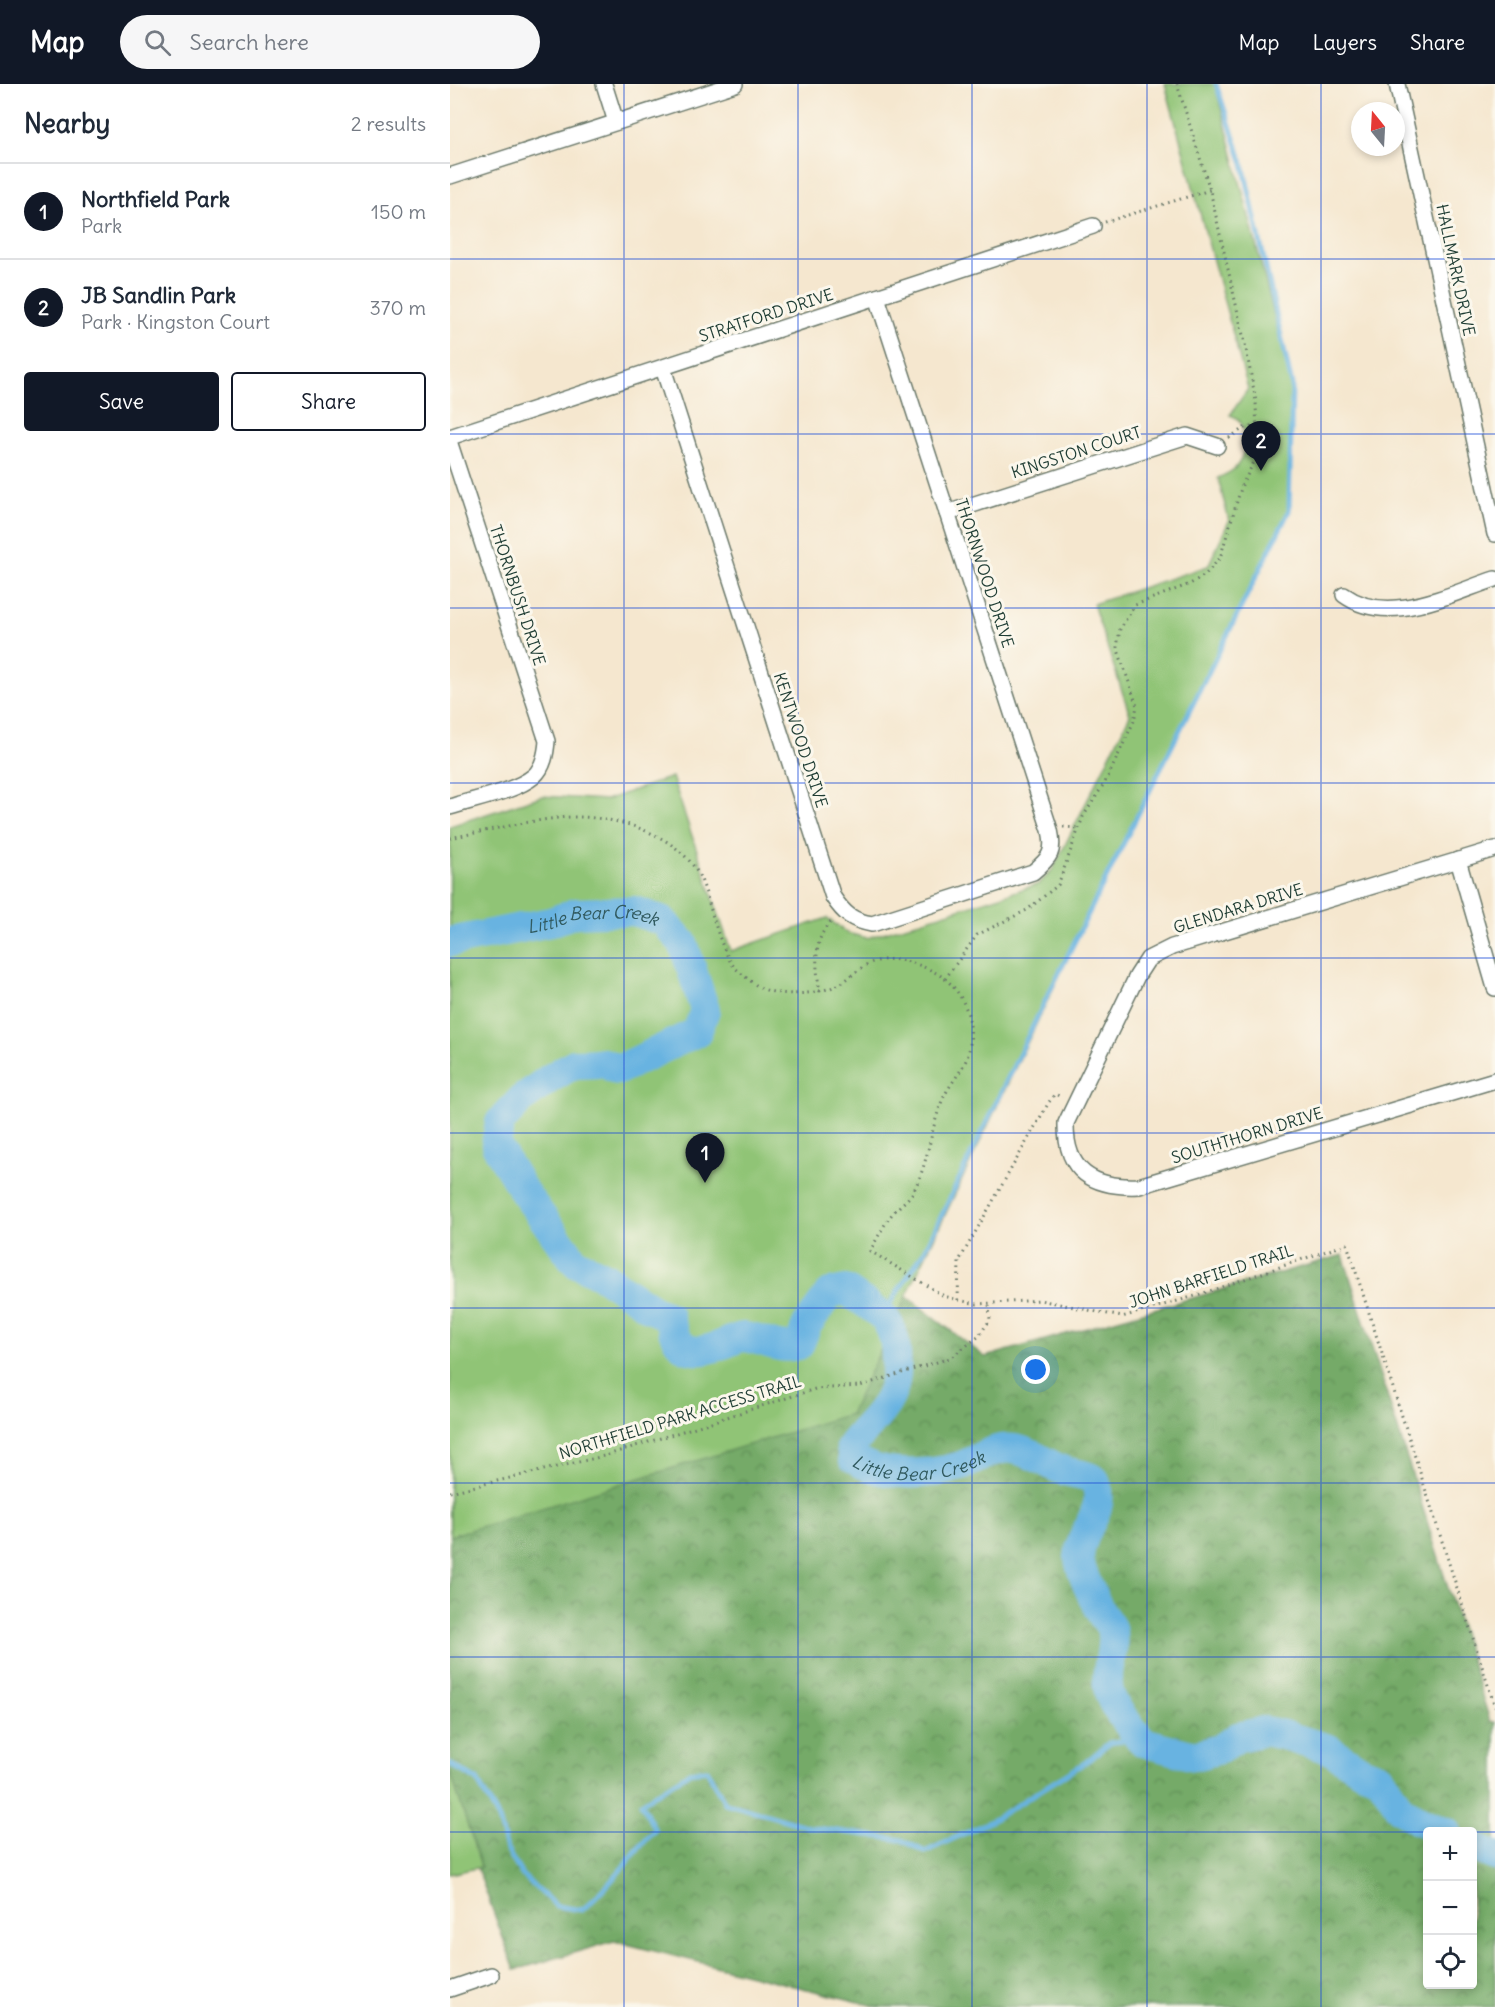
<!DOCTYPE html>
<meta charset="utf-8">
<style>
body{margin:0;font-family:Delius,sans-serif;background:#f6f6f7;color:#1f2937}
.controls{position:absolute;right:18px;bottom:18px;display:grid;overflow:hidden;border-radius:6px;box-shadow:0 3px 9px #0003}
.controls button{width:54px;height:54px;display:grid;place-items:center;padding:0;border:0;border-bottom:2px solid #e0e1e3;background:#fff;color:#1f2937;font:30px sans-serif}
.compass{position:absolute;left:901px;top:18px;width:54px;height:54px;border-radius:50%;background:#fff;box-shadow:0 3px 9px #0003;rotate:342deg}
.you{position:absolute;left:586px;top:1286px;width:21px;height:21px;margin:-15px;border:4px solid #fff;border-radius:50%;background:#1a73e8;box-shadow:0 0 0 9px #1a73e833}
.badge{display:grid;place-items:center;width:39px;height:39px;border-radius:50%;background:#111827;color:#fff;font-size:20px;font-weight:700}
.pin{position:absolute;translate:-50% -50px;filter:drop-shadow(0 2px 3px #0008)}
.pin::after{content:'';position:absolute;top:32px;width:21px;height:18px;background:inherit;clip-path:polygon(0 0,100% 0,50% 100%)}
.list{margin:0;padding:0;list-style:none}
h2{display:flex;justify-content:space-between;align-items:center;height:78px;margin:0;padding:0 24px;font-size:26px}
h2 small{font-size:20px;font-weight:400;color:#747a83}
.list li{display:grid;grid-template-columns:39px 1fr auto;gap:18px;align-items:center;box-sizing:border-box;height:96px;padding:0 24px;border-top:2px solid #e0e1e3}
.list b{display:block;font-size:22px;white-space:nowrap}
.list p{margin:0;font-size:20px;white-space:nowrap;color:#747a83}
.list em{font-size:20px;font-style:normal;color:#747a83}
.actions{display:flex;gap:12px;padding:18px 24px}
.actions a{flex:1;padding:14px 0;border:2px solid #111827;border-radius:6px;text-align:center;font-size:21px;color:#111827}
.actions .main{background:#111827;color:#fff}
.icon{flex:none;width:33px;height:33px;fill:none;stroke:currentColor;stroke-width:2;stroke-linecap:round;stroke-linejoin:round}
.map{position:relative;flex:none;width:1045px;height:1923px;overflow:hidden}
header{display:flex;align-items:center;gap:36px;box-sizing:border-box;height:84px;padding:0 30px;background:#111827;color:#fff}
header strong{font-size:28px}
nav{display:flex;gap:33px;margin-inline-start:auto;font-size:21px}
.search{width:420px;height:54px;background:#f6f6f7;display:flex;align-items:center;gap:15px;box-sizing:border-box;padding:0 21px;border-radius:33px;color:#747a83;font-size:22px}
main{display:flex}
aside{flex:1;background:#fff}
.map>svg:first-child{display:block}
.forest{fill:url(#forest-crowns);stroke:#4a744e;stroke-width:1.5;fill-rule:evenodd}
.park{fill:#90c476;stroke:#588055;stroke-width:1.5}
.lines{fill:none;stroke-linecap:round;stroke-linejoin:round}
.stream{stroke:#68b3e1;stroke-width:5}
.river{stroke:#68b3e1;stroke-width:30}
.minor-casing{stroke:#6a786a;stroke-width:18}
.path{stroke:#6a786a;stroke-width:3;stroke-dasharray:1.5 4.5;stroke-linecap:butt}
.minor{stroke:#fff;stroke-width:15}
.grid{fill:none;stroke:#1d4ed8;stroke-width:1.5;stroke-opacity:0.55}
.labels{text-anchor:middle;dominant-baseline:central;stroke-width:6;stroke-linejoin:round;paint-order:stroke}
.street-label{font-size:16px;fill:#1f3d34;stroke:#fbf7ec}
.water-label{font-size:18px;font-style:italic;fill:#315a5f;stroke:#fbf7ec}
</style>
<header>
<strong>Map</strong>
<div class="search"><svg class="icon" aria-label="search" viewBox="0 0 24 24"><circle cx="10" cy="10" r="6"/><path d="M15 15l6 6"/></svg>Search here</div>
<nav><a>Map</a><a>Layers</a><a>Share</a></nav>
</header>
<main>
<aside>
<h2>Nearby<small>2 results</small></h2>
<ul class="list">
<li><span class="badge">1</span><div><b>Northfield Park</b><p>Park</p></div><em>150 m</em></li>
<li><span class="badge">2</span><div><b>JB Sandlin Park</b><p>Park · Kingston Court</p></div><em>370 m</em></li>
</ul>
<div class="actions"><a class="main">Save</a><a>Share</a></div>
</aside>
<div class="map">
<svg width="1045" height="1923" viewBox="0 0 1045 1923">
<defs>
<pattern id="forest-crowns" width="20" height="18" patternUnits="userSpaceOnUse" patternTransform="scale(1.5)"><rect width="20" height="18" fill="#74aa67"/><path d="M2 6a3 3 0 1 1 6 0M12 15a3 3 0 1 1 6 0" fill="none" stroke="#5f8c56"/></pattern>
</defs>
<rect width="100%" height="100%" fill="#fbf7ec"/>
<filter id="ink" filterUnits="userSpaceOnUse"><feTurbulence type="fractalNoise" baseFrequency=".0167" numOctaves="2"/><feDisplacementMap in="SourceGraphic" scale="12" xChannelSelector="R" yChannelSelector="G"/><feConvolveMatrix kernelMatrix="1 2 1 2 8 2 1 2 1" color-interpolation-filters="sRGB"/></filter>
<filter id="wash" filterUnits="userSpaceOnUse"><feTurbulence type="fractalNoise" baseFrequency=".008" numOctaves="4" result="noise"/><feDisplacementMap in="SourceGraphic" scale="24" xChannelSelector="R" yChannelSelector="G"/><feGaussianBlur stdDeviation="1.35" result="paint"/><feColorMatrix in="noise" values="0 0 0 0 0 0 0 0 0 0 0 0 0 0 0 0 0 1.4 0 .05"/><feComposite in="paint" operator="in"/></filter>
<g filter="url(#wash)">
<rect width="100%" height="100%" fill="#f5e7cf"/>
<path class="forest" d="M0 754 406 1173 535 1273 893 1171 1040 1637 1045 1638V1923H429L164 1857 65 1886 0 1711ZM978 1748H1022V1900H978Z"/>
<g class="park">
<path d="M715 0H765L842 301 839 427 668 769 400 1330 0 1452V742L92 712 156 716 222 693 281 867 377 834 397 849 417 854 589 800 603 785 680 631 643 520 758 482 779 437 768 394C774 391 780 389 785 384 798 371 801 337 780 331L798 305Z"/>
<polygon points="0,1687 31,1783 0,1790"/>
</g>
<g class="lines">
<g class="stream">
<polyline points="432,1232 475,1166 595,917 839,427 842,301 793,80 766,0"/>
<path d="M0 1680 27 1696 49 1735 57 1766 72 1791 106 1822 132 1826C160 1803 180 1772 205 1746L191 1719 240 1688 257 1686 275 1719 359 1743 452 1756 475 1768 541 1737 636 1678 659 1659 683 1655 693 1658"/>
</g>
<g class="river">
<path id="s1" d="M0 858 101 838 125 829 184 827 213 837 233 859 255 926 247 948 168 986 154 979 124 980 99 995 72 1015 50 1038 46 1061 74 1108 125 1178 155 1193 202 1225 219 1233C227 1270 244 1273 276 1259 282 1257 288 1253 294 1253 316 1255 325 1267 349 1261L357 1241 380 1209 396 1206C407 1214 421 1222 431 1231 442 1241 445 1255 446 1269 450 1318 429 1327 401 1362L403 1374C430 1394 479 1392 511 1382 527 1376 545 1362 563 1365 582 1367 597 1381 615 1387 625 1390 635 1390 645 1396 658 1427 631 1442 629 1473 629 1486 645 1517 651 1529 654 1534 659 1539 661 1544 667 1566 653 1587 659 1608 664 1626 682 1644 693 1658L744 1672 770 1665 788 1653 815 1647 837 1652 879 1665 911 1686 930 1693 950 1724 968 1736 997 1748"/>
<polyline points="1022,1762 1045,1772"/>
</g>
</g>
</g>
<g filter="url(#ink)">
<g class="lines">
<defs>
<g id="minor">
<polyline points="154,0 166,38"/>
<polyline points="947,0 1045,450"/>
<polyline points="0,92 285,0"/>
<path d="M213 284 383 813C394 830 403 837 422 840L583 788C600 774 605 768 600 746L427 213"/>
<polyline points="0,353 643,142"/>
<path d="M0 360 97 657C96 669 94 683 84 692 65 708 24 715 0 723"/>
<polyline points="497,429 737,352 767,362"/>
<path d="M894 511C938 543 999 510 1045 495"/>
<path d="M1045 765 722 863 698 875 687 892 616 1039C615 1088 643 1104 689 1102L1045 996"/>
<polyline points="1008,776 1045,904"/>
<polyline points="0,1905 41,1891"/>
</g>
</defs>
<use href="#minor" class="minor-casing"/>
<g class="path">
<polyline points="655,138 760,106"/>
<polyline points="779,354 794,344 807,342"/>
<polyline points="613,743 629,744"/>
<path d="M0 754C36 747 72 738 108 734 157 728 233 748 252 798 262 824 267 857 282 880 287 887 298 895 306 901 325 915 374 911 393 898 405 890 412 880 427 877 449 872 470 880 488 890 516 907 527 943 517 974 511 989 498 1002 492 1017 480 1047 478 1081 463 1108 458 1116 450 1121 444 1128 434 1139 428 1154 420 1167L494 1212 508 1216 527 1220 590 1216 672 1233 745 1212 897 1160 1045 1623"/>
<polyline points="495,895 527,851 577,826 608,801 633,733 657,695 684,637 687,622 667,563 670,545 685,521 740,500 755,491 770,474 792,401 804,378 807,359 806,317 795,260 760,106 727,0"/>
<path d="M370 908C366 885 362 854 382 837"/>
<polyline points="508,1216 509,1177 599,1018 605,1010 611,1013"/>
<polyline points="0,1408 154,1372 365,1305 410,1302 500,1274 528,1253 540,1236 539,1220"/>
</g>
<use href="#minor" class="minor"/>
</g>
</g>
<path class="grid" d="M174 0V1923M348 0V1923M522 0V1923M697 0V1923M871 0V1923M0 175H1045M0 350H1045M0 524H1045M0 699H1045M0 874H1045M0 1049H1045M0 1224H1045M0 1399H1045M0 1573H1045M0 1748H978M1022 1748H1045"/>
<g class="labels">
<g class="street-label">
<text transform="translate(1006 186) rotate(78)">HALLMARK DRIVE</text>
<text transform="translate(316 231) rotate(-18)">STRATFORD DRIVE</text>
<text transform="translate(626 368) rotate(-18)">KINGSTON COURT</text>
<text transform="translate(535 489) rotate(72)">THORNWOOD DRIVE</text>
<text transform="translate(68 511) rotate(72)">THORNBUSH DRIVE</text>
<text transform="translate(351 656) rotate(72)">KENTWOOD DRIVE</text>
<text transform="translate(788 824) rotate(-17)">GLENDARA DRIVE</text>
<text transform="translate(797 1051) rotate(-17)">SOUTHTHORN DRIVE</text>
<text transform="translate(761 1192) rotate(-18)">JOHN BARFIELD TRAIL</text>
<text transform="translate(230 1333) rotate(-17)">NORTHFIELD PARK ACCESS TRAIL</text>
</g>
<g class="water-label">
<text stroke="none"><textPath href="#s1" startOffset="146">Little Bear Creek</textPath></text>
<text stroke="none"><textPath href="#s1" startOffset="1348">Little Bear Creek</textPath></text>
</g>
</g>
</svg>
<div class="controls">
<button>+</button>
<button>−</button>
<button><svg class="icon" aria-label="locate" viewBox="0 0 24 24"><circle cx="12" cy="12" r="6"/><path d="M12 2v4M12 18v4M2 12h4M18 12h4"/></svg></button>
</div>
<svg class="compass" viewBox="-18 -18 36 36"><path d="M0-13l5 13h-10z" fill="#e53935"/><path d="M0 13l5-13h-10z" fill="#747a83"/></svg>
<div class="you"></div>
<div class="pin badge" style="left:255px;top:1099px">1</div>
<div class="pin badge" style="left:811px;top:387px">2</div>
</div>
</main>
